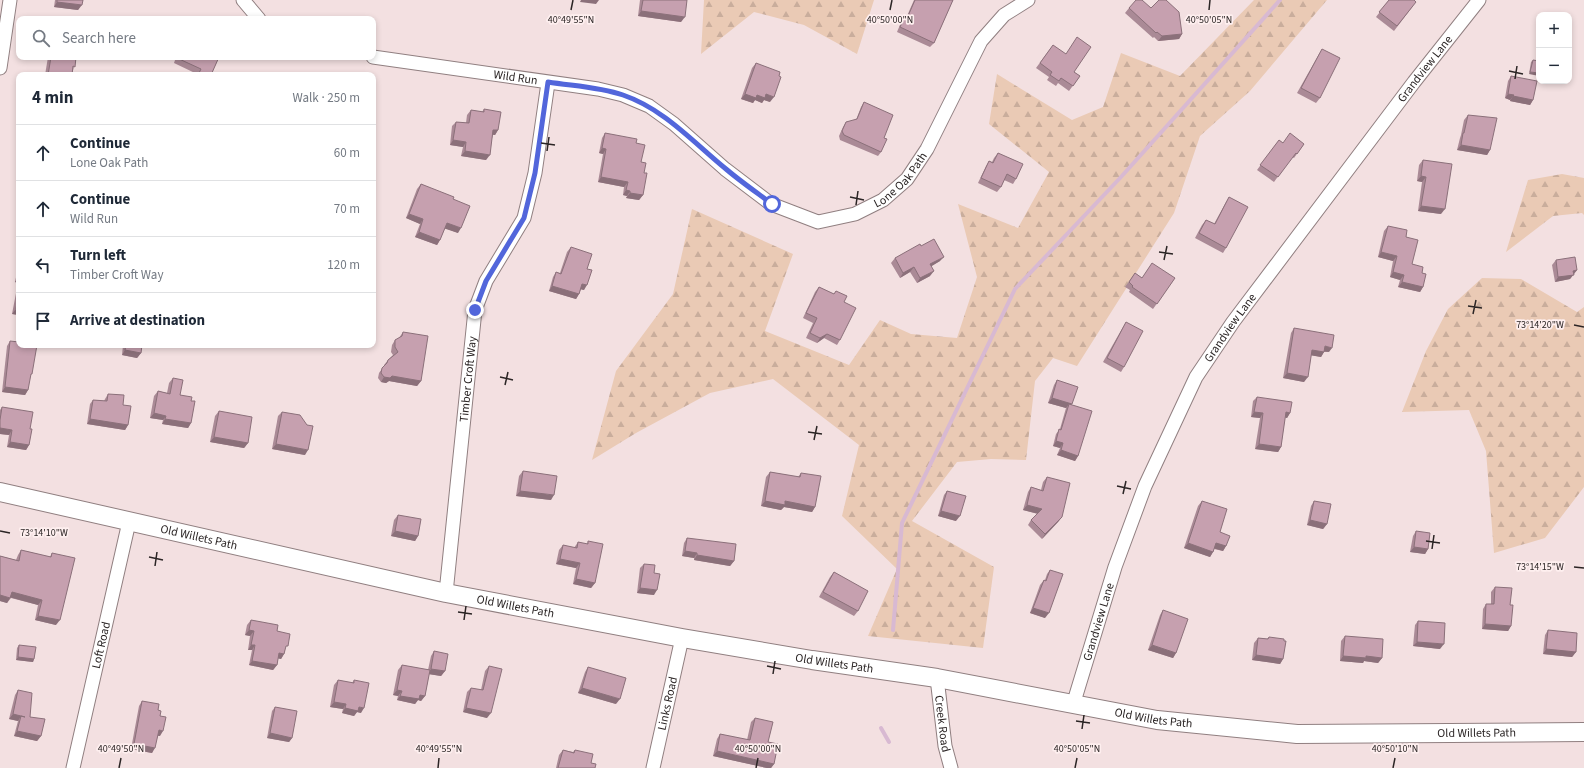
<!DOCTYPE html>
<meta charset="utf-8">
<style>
body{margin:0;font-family:"Source Sans 3",sans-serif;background:#f6f6f7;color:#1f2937}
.controls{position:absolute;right:12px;top:12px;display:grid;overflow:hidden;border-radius:8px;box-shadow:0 2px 6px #0003}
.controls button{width:36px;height:36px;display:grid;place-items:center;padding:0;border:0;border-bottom:1px solid #e0e1e3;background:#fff;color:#1f2937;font:20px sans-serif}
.stop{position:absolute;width:12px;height:12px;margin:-9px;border:3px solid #5266db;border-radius:50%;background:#fff}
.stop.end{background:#5266db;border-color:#fff;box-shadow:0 1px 4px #0008}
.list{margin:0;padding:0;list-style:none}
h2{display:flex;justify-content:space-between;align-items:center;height:52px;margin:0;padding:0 16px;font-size:17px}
h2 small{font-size:13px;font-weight:400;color:#747a83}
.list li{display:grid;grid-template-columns:26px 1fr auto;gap:12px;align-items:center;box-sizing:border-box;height:56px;padding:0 16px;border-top:1px solid #e0e1e3}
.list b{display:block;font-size:15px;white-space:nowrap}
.list p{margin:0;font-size:13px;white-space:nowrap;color:#747a83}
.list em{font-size:13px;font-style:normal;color:#747a83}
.icon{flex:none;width:22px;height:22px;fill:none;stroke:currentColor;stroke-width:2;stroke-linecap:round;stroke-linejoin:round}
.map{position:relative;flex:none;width:1584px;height:768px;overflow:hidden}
.search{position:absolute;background:#fff;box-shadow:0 2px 6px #0003;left:16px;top:16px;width:360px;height:44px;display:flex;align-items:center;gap:10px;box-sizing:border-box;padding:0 14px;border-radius:8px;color:#747a83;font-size:15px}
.panel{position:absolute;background:#fff;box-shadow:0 2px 6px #0003;left:16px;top:72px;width:360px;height:276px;border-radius:8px}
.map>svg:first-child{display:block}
.forest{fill:url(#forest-firs)}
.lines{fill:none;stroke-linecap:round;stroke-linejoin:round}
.stream{stroke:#d8b9d2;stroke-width:4}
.minor-casing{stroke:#907f80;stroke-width:15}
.secondary-casing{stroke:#907f80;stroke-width:20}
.minor{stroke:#fff;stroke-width:13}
.secondary{stroke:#fff;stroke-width:18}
.wall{fill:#aa8a96}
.shaded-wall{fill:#8b707a}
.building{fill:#c6a0af;stroke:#8b707a}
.route{stroke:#5266db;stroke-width:5}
.ticks{fill:none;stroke:#2b2525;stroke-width:1.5}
.labels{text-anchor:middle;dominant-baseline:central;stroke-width:3.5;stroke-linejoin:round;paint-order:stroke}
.street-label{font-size:12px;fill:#2b2525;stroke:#feefef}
.ticks-label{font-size:10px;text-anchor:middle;fill:#2b2525;stroke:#feefef;stroke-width:3.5;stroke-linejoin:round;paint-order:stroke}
</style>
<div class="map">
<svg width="1584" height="768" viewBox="0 0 1584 768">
<defs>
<pattern id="forest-firs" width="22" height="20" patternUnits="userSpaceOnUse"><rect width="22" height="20" fill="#eacab5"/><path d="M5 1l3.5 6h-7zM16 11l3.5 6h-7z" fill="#c9ad9c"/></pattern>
</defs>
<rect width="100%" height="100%" fill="#f3e0e1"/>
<g class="forest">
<polygon points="704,0 874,0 857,54 804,25 754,12 701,54"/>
<polygon points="1254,0 1327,0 1250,91 1200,136 1174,213 1077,366 1053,358 1035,381 1026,460 991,459 957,462 912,521 994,567 983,648 868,636 897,569 842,516 859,445 773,379 710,393 636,433 592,460 616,371 673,294 692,209 793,254 765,331 849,365 880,320 911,334 957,338 977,277 958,204 1018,228 1049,172 989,124 997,74 1072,120 1103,107 1121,53 1180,76"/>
<polygon points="1562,174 1584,178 1584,215 1582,213 1553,216 1506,252 1528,180"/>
<polygon points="1482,278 1521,279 1577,312 1584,307 1584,487 1545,538 1494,553 1486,451 1469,410 1402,412 1426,351 1448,309"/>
</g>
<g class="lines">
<g class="stream">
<polyline points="893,630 902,523 1015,289 1121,177 1280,0"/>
<polyline points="881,728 889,742"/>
</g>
<defs>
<g id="minor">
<polyline points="243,0 259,19"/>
<path id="s1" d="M373 57 598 89 623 95 649 106 674 124 725 169 771 204 818 222 855 214 883 200 907 179 927 149 981 41 1004 15 1028 0"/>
<polyline points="0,68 10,0"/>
<path id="s2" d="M446 593 475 310 486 281 524 218 535 173 548 83"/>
<path id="s3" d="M937 678 945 746 951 768"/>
<path id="s4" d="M1073 705 1115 567 1145 486 1196 377 1233 322 1414 82 1479 0"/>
<path id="s5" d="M73 768 129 522"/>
<path id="s6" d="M653 768 682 638"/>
</g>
<g id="secondary">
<path id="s7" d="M0 492 446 593 682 638 812 660 937 678 1157 720 1297 734 1584 732"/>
</g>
</defs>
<use href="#minor" class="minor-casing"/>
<use href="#secondary" class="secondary-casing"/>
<use href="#minor" class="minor"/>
<use href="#secondary" class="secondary"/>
</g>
<g class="wall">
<polygon points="55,0 83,0 78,10 54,7"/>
<polygon points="640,0 687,0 681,22 638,16"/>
<polygon points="914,0 953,0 934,43 930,47 897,32 902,20 906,15 907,16"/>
<polygon points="1389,0 1413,6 1394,31 1376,17"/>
<polygon points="1129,8 1182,34 1179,39 1158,41 1154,37 1153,38 1125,13"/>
<polygon points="1053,45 1074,72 1080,76 1069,91 1058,83 1056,86 1047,80 1049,77 1036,68"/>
<polygon points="1322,49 1320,98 1316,103 1297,93 1319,54"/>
<polygon points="48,57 76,57 72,75 45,75"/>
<polygon points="168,57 219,57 211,75 197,75 197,74 174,63 175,60"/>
<polygon points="1533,60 1539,61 1529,74 1531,62"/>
<polygon points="756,63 770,102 764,100 762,103 755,100 753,103 741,99 752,68"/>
<polygon points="1511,76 1533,100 1530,105 1510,101 1510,100 1505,98 1508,81"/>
<polygon points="864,102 884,138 881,152 878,156 840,140 839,136 843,127 846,122 856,120 861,107"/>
<polygon points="484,109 498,130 495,135 493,135 486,160 461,156 463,147 450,145 452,126 456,122 466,123 467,115 471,110 482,112"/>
<polygon points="1468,115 1490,150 1487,155 1457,150 1460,138 1461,135 1464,120"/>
<polygon points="605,133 636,143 644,173 643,195 639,200 626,198 627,196 623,195 624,187 598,182 603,154 599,153 602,138"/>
<polygon points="1279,140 1283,143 1304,144 1294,158 1292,157 1274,182 1257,170"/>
<polygon points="998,153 1016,179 1013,184 1004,180 1001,187 997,192 978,183 986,166 989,161 992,162 994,158"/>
<polygon points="1423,160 1441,214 1418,211 1422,182 1417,181 1419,165"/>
<polygon points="421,184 453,199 458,233 445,228 440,240 437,245 415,237 420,224 406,218 417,189"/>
<polygon points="1229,197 1226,248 1223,253 1195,238 1202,225 1206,220 1214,224 1226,202"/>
<polygon points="1388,226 1412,264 1422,273 1423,287 1420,292 1398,287 1400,280 1390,277 1393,261 1378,257 1384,231"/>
<polygon points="921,246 940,261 931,266 930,276 917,283 910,272 900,278 891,263 895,258"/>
<polygon points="571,247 587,269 584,290 581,289 579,294 576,299 549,291 553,277 556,272 560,273 567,252"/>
<polygon points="1556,260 1577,270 1570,279 1555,282 1552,265"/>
<polygon points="19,266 19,315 12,314 18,283 15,282 18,268"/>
<polygon points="1135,273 1142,278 1175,278 1153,309 1129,292 1130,290 1125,287"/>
<polygon points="819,287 834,294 836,291 844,302 840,340 837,345 824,338 817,343 806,338 813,323 803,318 815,292"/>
<polygon points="1126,322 1124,367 1121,372 1103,362 1123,327"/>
<polygon points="1294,328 1329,352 1324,352 1321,357 1311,355 1304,382 1283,378 1291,333"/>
<polygon points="403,332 421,381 417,386 389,381 386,383 381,382 378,378 379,373 384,366 384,365 388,360 393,355 391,352 392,345 395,340 399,338"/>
<polygon points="10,341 28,390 25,395 2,392 7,346"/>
<polygon points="123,345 142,345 141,353 137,358 122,355"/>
<polygon points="173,378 180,395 191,401 191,423 188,428 162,424 163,420 150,418 154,396 158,391 167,393 169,383"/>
<polygon points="1057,380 1071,405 1078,456 1075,461 1057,455 1060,448 1053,446 1056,434 1060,429 1066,408 1048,403 1054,385"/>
<polygon points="108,394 123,405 128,425 125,430 87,424 90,404 93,400 104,401 105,399"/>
<polygon points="1257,397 1290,413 1287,418 1285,417 1281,447 1278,452 1255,449 1260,418 1251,417 1253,401"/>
<polygon points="2,407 30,429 29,445 26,450 7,447 9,435 0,434 0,410"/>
<polygon points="219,411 248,443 244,448 210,442 215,416"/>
<polygon points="282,412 305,455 272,449 278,416"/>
<polygon points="523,471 551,500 516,496 519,476"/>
<polygon points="770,472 798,477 801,473 815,507 812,512 784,507 781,510 761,506 766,477"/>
<polygon points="1047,477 1062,517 1058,522 1042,539 1028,525 1031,520 1038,514 1023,510 1028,492 1031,487 1041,490 1043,482"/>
<polygon points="947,491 956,521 938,516 944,495"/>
<polygon points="1202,501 1220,532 1226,546 1223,551 1214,549 1213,552 1210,557 1184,548 1198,506"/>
<polygon points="1314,501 1327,524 1323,529 1307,525 1311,506"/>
<polygon points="398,515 418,536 415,541 391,536 394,520"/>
<polygon points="1416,531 1428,549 1425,554 1410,552 1413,536"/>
<polygon points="687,538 734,561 730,566 694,560 694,558 682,556 684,543"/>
<polygon points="588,541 595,583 591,588 573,584 576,568 556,564 559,550 563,545 574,548 578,542 587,544"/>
<polygon points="21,550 50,557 52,553 56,625 35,620 38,605 11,598 7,603 0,601 0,556 16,560 18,555"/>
<polygon points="644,564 654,573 654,595 637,593 640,568"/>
<polygon points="1050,570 1045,618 1030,613 1040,585 1044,580 1045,580 1047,574"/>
<polygon points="834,572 858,611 854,616 819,597 830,577"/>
<polygon points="1495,587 1511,626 1508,631 1482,629 1483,609 1486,604 1491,604 1491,592"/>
<polygon points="1163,610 1176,653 1173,658 1148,650 1160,615"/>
<polygon points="251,620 277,631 285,650 284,654 281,659 278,658 277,665 273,670 249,665 252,650 248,650 250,636 245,635 247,625"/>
<polygon points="1418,621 1440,649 1413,646 1415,625"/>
<polygon points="1548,630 1576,652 1572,657 1543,654 1545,635"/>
<polygon points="1345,636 1382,658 1378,663 1364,661 1363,663 1340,661 1341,641"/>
<polygon points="1269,637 1283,659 1280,664 1252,660 1254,643 1258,638 1267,639"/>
<polygon points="19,645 34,659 33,662 16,660 17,648"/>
<polygon points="434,651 445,671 441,676 429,674 425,696 421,701 418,700 415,704 397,700 398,696 393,695 398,670 402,665 428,670 431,656"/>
<polygon points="489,666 487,718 463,712 467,692 471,688 481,690 485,671"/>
<polygon points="588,667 616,704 578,693 585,672"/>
<polygon points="338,680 352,683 354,680 361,713 357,712 354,716 342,713 343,709 330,707 334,685"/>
<polygon points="18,690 30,717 41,736 37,741 14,736 18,721 9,719 15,695"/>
<polygon points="142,701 158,710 160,716 160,736 158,736 152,753 131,749 139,706"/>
<polygon points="275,707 292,738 289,742 267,738 272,711"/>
<polygon points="755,718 774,764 771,768 767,768 713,756 717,739 720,734 747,740 751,722"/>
<polygon points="563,750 573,752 575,750 595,768 556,768 559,755"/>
</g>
<g class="shaded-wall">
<polygon points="581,0 599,0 596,4 580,2"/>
<polygon points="57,2 82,5 78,10 54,7"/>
<polygon points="641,11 685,17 681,22 638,16"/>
<polygon points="1182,34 1179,39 1158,41 1162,36"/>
<polygon points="1530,72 1539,73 1539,76 1529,74"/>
<polygon points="745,94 757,95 766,94 774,97 770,102 764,100 762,103 755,100 753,103 741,99"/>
<polygon points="1508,94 1514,95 1510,100 1505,98"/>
<polygon points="1513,96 1533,100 1530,105 1510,101"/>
<polygon points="493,130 498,130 495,135 490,134"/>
<polygon points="453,140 466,142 463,147 450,145"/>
<polygon points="1461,145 1490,150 1487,155 1457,150"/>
<polygon points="602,148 606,149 603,154 599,153"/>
<polygon points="465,151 490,155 486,160 461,156"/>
<polygon points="1421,176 1426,177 1422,182 1417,181"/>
<polygon points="601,177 628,182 624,187 598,182"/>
<polygon points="626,190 630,191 627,196 623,195"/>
<polygon points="630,193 643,195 639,200 626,198"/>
<polygon points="1421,206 1445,209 1441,214 1418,211"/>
<polygon points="409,214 423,219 420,224 406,218"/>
<polygon points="447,223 461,228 458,233 443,228"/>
<polygon points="419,232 440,240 437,245 415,237"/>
<polygon points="1381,252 1397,256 1393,261 1378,257"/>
<polygon points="944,257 940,261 927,269 930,264"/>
<polygon points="914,267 910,272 900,278 903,273"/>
<polygon points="1577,270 1570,279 1555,282 1558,277 1573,271"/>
<polygon points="934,271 930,276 917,283 920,278"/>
<polygon points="1393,272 1404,275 1400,280 1390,277"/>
<polygon points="19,277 19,281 18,283 15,282"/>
<polygon points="1402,282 1423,287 1420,292 1398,287"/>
<polygon points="582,284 587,285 584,290 579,289"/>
<polygon points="552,286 579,294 576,299 549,291"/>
<polygon points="16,309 19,310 19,315 12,314"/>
<polygon points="827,334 824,338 817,343 820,338"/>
<polygon points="1325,346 1332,348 1329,352 1322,351"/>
<polygon points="125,350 141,353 137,358 122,355"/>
<polygon points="1312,350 1324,352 1321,357 1309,355"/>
<polygon points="1287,373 1308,377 1304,382 1283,378"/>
<polygon points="392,376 421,381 417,386 389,381 386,383 381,382 384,377"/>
<polygon points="5,387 28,390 25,395 2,392"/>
<polygon points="1052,398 1072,404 1069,409 1069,404 1066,408 1048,403"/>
<polygon points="1254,412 1263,413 1260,418 1251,417"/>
<polygon points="1286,412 1290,413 1287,418 1283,417"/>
<polygon points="154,413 166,416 163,420 150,418"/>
<polygon points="90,419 128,425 125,430 87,424"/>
<polygon points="165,419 191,423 188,428 162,424"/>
<polygon points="0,428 12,430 9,435 0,434"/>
<polygon points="214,437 248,443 244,448 210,442"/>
<polygon points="1056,441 1063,443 1060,448 1053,446"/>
<polygon points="10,442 29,445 26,450 7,447"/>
<polygon points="276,444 308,450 305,455 272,449"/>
<polygon points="1259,444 1281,447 1278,452 1255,449"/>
<polygon points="1061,450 1078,456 1075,461 1057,455"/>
<polygon points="520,491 554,495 551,500 516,496"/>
<polygon points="765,501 785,501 815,507 812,512 784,507 781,510 761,506"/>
<polygon points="1027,505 1042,509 1039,514 1023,510"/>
<polygon points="941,511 960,516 956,521 938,516"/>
<polygon points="1062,517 1058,522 1042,539 1045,534"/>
<polygon points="1310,520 1327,524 1323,529 1307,525"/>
<polygon points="395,531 418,536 415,541 391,536"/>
<polygon points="1188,543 1213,552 1210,557 1184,548"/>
<polygon points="1216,543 1226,546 1223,551 1213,548"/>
<polygon points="1414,547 1428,549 1425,554 1410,552"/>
<polygon points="685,551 697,553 694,558 682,556"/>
<polygon points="697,555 734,561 730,566 694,560"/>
<polygon points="560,559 580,563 576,568 556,564"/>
<polygon points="576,579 595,583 591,588 573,584"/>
<polygon points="640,588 657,590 654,595 637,593"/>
<polygon points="12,592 42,600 38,605 9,597"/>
<polygon points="0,595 10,598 7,603 0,601"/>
<polygon points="1033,608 1049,613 1045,618 1030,613"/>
<polygon points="38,616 60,620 56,625 35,620"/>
<polygon points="1485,624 1511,626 1508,631 1482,629"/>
<polygon points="249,630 254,631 250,636 245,635"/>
<polygon points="1417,642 1444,644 1440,649 1413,646"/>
<polygon points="251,645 255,645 252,650 248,650"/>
<polygon points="1152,645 1176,653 1173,658 1148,650"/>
<polygon points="1546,649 1576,652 1572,657 1543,654"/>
<polygon points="279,653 284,654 281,659 276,658"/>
<polygon points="1256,655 1283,659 1280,664 1252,660"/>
<polygon points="1343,656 1366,656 1382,658 1378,663 1364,661 1363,663 1340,661"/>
<polygon points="18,657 34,659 33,662 16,660"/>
<polygon points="252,661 277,665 273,670 249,665"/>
<polygon points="431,669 445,671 441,676 428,674"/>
<polygon points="582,688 620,699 616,704 578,693"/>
<polygon points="397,690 402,691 398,696 393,695"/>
<polygon points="420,695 425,696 421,701 418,700 415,704 397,700 400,696"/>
<polygon points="334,702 346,704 343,709 330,707"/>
<polygon points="359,707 364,708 361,713 357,712 354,716 342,713 345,708"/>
<polygon points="466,708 491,713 487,718 463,712"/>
<polygon points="13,714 25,717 21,716 18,721 9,719"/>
<polygon points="159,730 163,731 160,736 155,735"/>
<polygon points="17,731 41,736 37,741 14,736"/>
<polygon points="270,733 292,738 289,742 267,738"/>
<polygon points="134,744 155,748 152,753 131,749"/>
<polygon points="717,751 774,764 771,768 767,768 713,756"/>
</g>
<g class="building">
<polygon points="57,0 83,0 82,5 57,2"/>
<polygon points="643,0 687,0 685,17 641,11"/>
<polygon points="915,0 953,0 934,43 900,27 906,15 908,16"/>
<polygon points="1136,0 1142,0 1151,8 1159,0 1166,0 1179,12 1182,34 1162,36 1157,32 1156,33 1129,8"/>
<polygon points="1389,0 1414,0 1416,2 1397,26 1379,12"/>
<polygon points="1077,37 1091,47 1074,72 1080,76 1073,86 1061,78 1059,81 1050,75 1052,72 1040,63 1053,45 1066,54"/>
<polygon points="1322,49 1340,58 1320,98 1301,88"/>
<polygon points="51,57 76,57 75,67 73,66 72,75 48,75"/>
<polygon points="177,57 219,57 211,75 198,75 201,69 177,58"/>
<polygon points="1533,60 1539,61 1539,73 1530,72"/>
<polygon points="756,63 780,72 779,76 781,77 774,97 766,94 765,98 757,95 756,98 745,94"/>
<polygon points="1511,76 1537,81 1533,100 1513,96 1514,95 1508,94"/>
<polygon points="864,102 893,115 884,138 887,139 881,152 844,135 842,131 846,122 857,119"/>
<polygon points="484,109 501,112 498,130 493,130 490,155 465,151 466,142 453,140 456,122 469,123 471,110 484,112"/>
<polygon points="1468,115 1497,118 1490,150 1461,145 1463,133 1464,133"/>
<polygon points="605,133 637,139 636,143 645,145 641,162 646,163 644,173 647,173 643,195 630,193 630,191 626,190 628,182 601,177 606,149 602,148"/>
<polygon points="1290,133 1304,144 1297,154 1296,153 1278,177 1260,165 1279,140 1283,143"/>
<polygon points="998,153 1023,164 1016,179 1007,174 1001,187 981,178 989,161 993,163"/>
<polygon points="1423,160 1452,164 1445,209 1421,206 1426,177 1421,176"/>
<polygon points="421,184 454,197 453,199 470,206 461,228 447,223 440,240 419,232 423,219 409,214"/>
<polygon points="1229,197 1248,207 1226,248 1199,233 1206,220 1215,224"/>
<polygon points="1388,226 1407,230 1406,237 1418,240 1412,264 1423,267 1422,273 1426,274 1423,287 1402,282 1404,275 1393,272 1397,256 1381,252"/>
<polygon points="934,239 944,257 930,264 934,271 920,278 914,267 903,273 895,258 920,244 921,246"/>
<polygon points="571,247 592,254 587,269 592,270 587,285 582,284 579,294 552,286 556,272 561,274"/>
<polygon points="1575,257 1577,270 1573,271 1574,275 1558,277 1556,260"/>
<polygon points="1152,263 1175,278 1157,304 1132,287 1133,286 1129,282 1135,273 1142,278"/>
<polygon points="819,287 834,294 836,291 847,296 844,302 856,308 840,340 827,334 820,338 810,333 817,318 806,313"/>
<polygon points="19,290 19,310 16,309"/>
<polygon points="1126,322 1143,331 1124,367 1107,358"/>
<polygon points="1294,328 1334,335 1332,348 1325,346 1324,352 1312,350 1308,377 1287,373"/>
<polygon points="403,332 428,336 421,381 392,376 390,378 384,377 381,373 382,368 387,363 388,360 398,352 395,347 395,340 402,336"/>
<polygon points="10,341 19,342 19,345 37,345 32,374 31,374 28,390 5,387"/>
<polygon points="126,345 142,345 141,353 125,350"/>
<polygon points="173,378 183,380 180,395 192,397 191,401 195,401 191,423 165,419 166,416 154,413 158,391 170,394"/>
<polygon points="1057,380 1078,387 1072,404 1052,398"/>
<polygon points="108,394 124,395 123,405 131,406 128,425 90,419 93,400 107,401"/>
<polygon points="1257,397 1292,402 1290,413 1286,412 1281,447 1259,444 1263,413 1254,412"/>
<polygon points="1069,404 1092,411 1078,456 1061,450 1063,443 1056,441 1059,429 1061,430"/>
<polygon points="2,407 33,412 30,429 32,429 29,445 10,442 12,430 0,428 0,420"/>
<polygon points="219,411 252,417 248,443 214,437"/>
<polygon points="282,412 300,415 307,425 313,426 308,450 276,444"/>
<polygon points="523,471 557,476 554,495 520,491"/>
<polygon points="770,472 800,477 801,473 821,476 815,507 785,501 785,505 765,501"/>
<polygon points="1047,477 1070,483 1062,517 1045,534 1031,520 1042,509 1027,505 1031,487 1043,491"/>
<polygon points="947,491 966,496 960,516 941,511"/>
<polygon points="1202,501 1227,509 1220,532 1230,536 1226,546 1216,543 1213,552 1188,543"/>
<polygon points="1314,501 1331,504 1327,524 1310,520"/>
<polygon points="398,515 421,519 418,536 395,531"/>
<polygon points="1416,531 1430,533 1428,549 1414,547"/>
<polygon points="687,538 736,544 734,561 697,555 697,553 685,551"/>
<polygon points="588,541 603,544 595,583 576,579 580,563 560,559 563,545 577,548 578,542 588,544"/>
<polygon points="21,550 51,557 52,553 75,558 60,620 38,616 42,600 12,592 10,598 0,595 0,556 19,561"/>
<polygon points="644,564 655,565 654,573 660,574 657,590 640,588"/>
<polygon points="1050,570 1063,574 1049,613 1033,608 1044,580 1046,581"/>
<polygon points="834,572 868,591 858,611 823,592"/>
<polygon points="1495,587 1512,588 1510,605 1513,605 1511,626 1485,624 1486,604 1494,604"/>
<polygon points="1163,610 1188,619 1176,653 1152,645"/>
<polygon points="251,620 278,625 277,631 290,634 288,646 286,646 284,654 279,653 277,665 252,661 255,645 251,645 254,631 249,630"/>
<polygon points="1418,621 1445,623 1444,644 1417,642"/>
<polygon points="1548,630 1577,633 1576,652 1546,649"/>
<polygon points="1345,636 1383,639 1382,658 1366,656 1366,658 1343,656"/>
<polygon points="1269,637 1284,639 1284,641 1286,641 1283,659 1256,655 1258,638 1268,639"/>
<polygon points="19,645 36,647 34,659 18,657"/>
<polygon points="434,651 448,654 445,671 431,669"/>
<polygon points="402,665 430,670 425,696 420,695 419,699 400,696 402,691 397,690"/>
<polygon points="489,666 502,669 491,713 466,708 471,688 483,690"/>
<polygon points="588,667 626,678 620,699 582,688"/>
<polygon points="338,680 354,683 354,680 369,683 364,708 359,707 358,711 345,708 346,704 334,702"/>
<polygon points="18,690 32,693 30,717 45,719 41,736 17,731 21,716 25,717 13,714"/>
<polygon points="142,701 159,704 158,710 161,711 160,716 166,717 163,731 159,730 155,748 134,744"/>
<polygon points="275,707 297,711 292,738 270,733"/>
<polygon points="755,718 773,722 768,742 778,744 774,764 717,751 720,734 750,740"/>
<polygon points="563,750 574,753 575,750 593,754 591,763 596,764 595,768 558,768"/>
</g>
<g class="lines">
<path class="route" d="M475 310 486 281 524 218 535 173 548 82C573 86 599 87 623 95 664 109 693 142 726 169 740 181 756 192 772 204"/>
</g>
<path class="ticks" d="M571 10 573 0M890 10 892 0M1209 10 1210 0M1509 71 1523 74M1515 79 1517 66M541 143 555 145M547 151 549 137M850 197 864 200M856 205 858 191M1159 252 1173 254M1164 260 1167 246M1468 306 1482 308M1473 314 1476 300M1574 325 1584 327M500 377 513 380M505 385 508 372M808 432 822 434M814 440 817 426M1117 486 1131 489M1123 494 1126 481M0 531 10 533M1426 541 1440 543M1432 549 1434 535M149 557 163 560M155 566 157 552M1574 567 1584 568M458 612 472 614M464 620 466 606M767 666 781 669M773 674 775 661M1076 721 1090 723M1082 729 1084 715M119 768 121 758M438 768 439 758M756 768 758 758M1075 768 1077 758M1393 768 1395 758"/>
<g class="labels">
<g class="street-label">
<text stroke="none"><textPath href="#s4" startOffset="735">Grandview Lane</textPath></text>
<text stroke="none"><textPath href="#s1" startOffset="144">Wild Run</textPath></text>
<text stroke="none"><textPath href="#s1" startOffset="584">Lone Oak Path</textPath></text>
<text stroke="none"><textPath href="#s4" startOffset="411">Grandview Lane</textPath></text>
<text stroke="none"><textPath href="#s2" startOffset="215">Timber Croft Way</textPath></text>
<text stroke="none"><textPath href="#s7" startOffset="204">Old Willets Path</textPath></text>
<text stroke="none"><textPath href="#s7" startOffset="528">Old Willets Path</textPath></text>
<text stroke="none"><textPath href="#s4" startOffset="87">Grandview Lane</textPath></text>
<text stroke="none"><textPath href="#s5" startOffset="126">Loft Road</textPath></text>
<text stroke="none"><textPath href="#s7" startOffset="852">Old Willets Path</textPath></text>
<text stroke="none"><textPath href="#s6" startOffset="66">Links Road</textPath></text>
<text stroke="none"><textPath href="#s7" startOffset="1176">Old Willets Path</textPath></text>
<text stroke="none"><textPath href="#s3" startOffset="46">Creek Road</textPath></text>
<text stroke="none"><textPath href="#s7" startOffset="1500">Old Willets Path</textPath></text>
</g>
</g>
<g class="ticks-label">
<text x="571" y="23">40°49'55"N</text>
<text x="890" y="23">40°50'00"N</text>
<text x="1209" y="23">40°50'05"N</text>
<text x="1540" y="328">73°14'20"W</text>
<text x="44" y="536">73°14'10"W</text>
<text x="1540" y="570">73°14'15"W</text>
<text x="121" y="752">40°49'50"N</text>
<text x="439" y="752">40°49'55"N</text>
<text x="758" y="752">40°50'00"N</text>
<text x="1077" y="752">40°50'05"N</text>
<text x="1395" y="752">40°50'10"N</text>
</g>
</svg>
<div class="controls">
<button>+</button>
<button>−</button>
</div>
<div class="stop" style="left:772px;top:204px"></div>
<div class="stop end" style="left:475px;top:310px"></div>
<div class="search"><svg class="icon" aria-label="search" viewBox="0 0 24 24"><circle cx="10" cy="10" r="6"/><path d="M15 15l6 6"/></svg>Search here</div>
<section class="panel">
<h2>4 min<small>Walk · 250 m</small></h2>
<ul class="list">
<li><svg class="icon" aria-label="ahead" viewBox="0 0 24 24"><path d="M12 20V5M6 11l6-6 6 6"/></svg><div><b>Continue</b><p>Lone Oak Path</p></div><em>60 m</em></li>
<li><svg class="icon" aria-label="ahead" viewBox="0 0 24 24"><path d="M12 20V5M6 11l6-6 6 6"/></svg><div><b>Continue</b><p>Wild Run</p></div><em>70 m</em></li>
<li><svg class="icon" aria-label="left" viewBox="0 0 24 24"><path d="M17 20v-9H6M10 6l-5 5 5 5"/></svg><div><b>Turn left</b><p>Timber Croft Way</p></div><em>120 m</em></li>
<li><svg class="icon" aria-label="arrive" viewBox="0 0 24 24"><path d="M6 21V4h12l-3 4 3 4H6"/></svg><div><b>Arrive at destination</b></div></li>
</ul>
</section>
</div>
